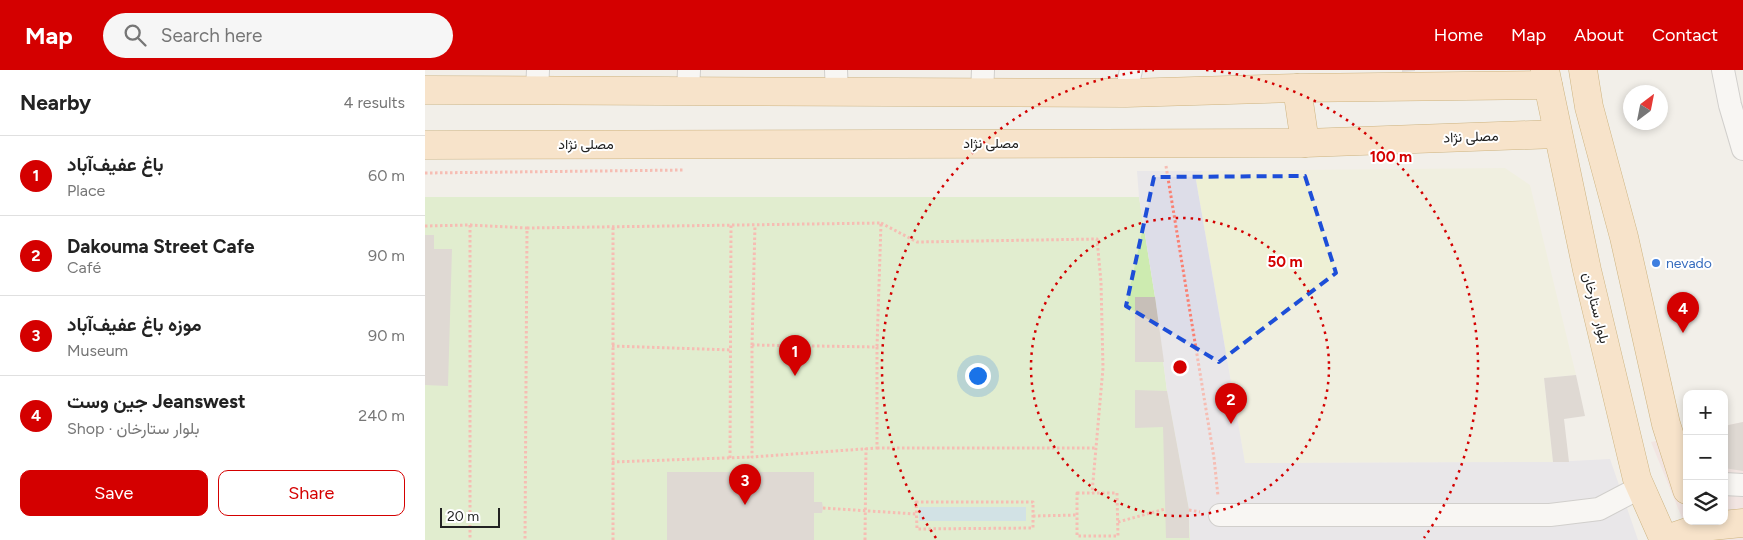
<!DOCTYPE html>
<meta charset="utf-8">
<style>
body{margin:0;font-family:Figtree,Vazirmatn,sans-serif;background:#f6f6f6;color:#222}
.controls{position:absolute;right:15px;bottom:15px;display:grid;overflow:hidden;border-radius:10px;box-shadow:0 2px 8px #0003}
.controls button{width:45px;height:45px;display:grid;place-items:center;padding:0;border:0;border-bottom:1px solid #e0e0e0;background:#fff;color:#222;font:25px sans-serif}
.compass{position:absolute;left:1198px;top:15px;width:45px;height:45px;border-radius:50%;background:#fff;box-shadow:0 2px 8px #0003;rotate:32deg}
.scale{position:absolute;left:15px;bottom:12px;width:60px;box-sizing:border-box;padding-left:5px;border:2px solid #222;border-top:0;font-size:14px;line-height:18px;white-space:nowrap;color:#222;-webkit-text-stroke:4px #fff;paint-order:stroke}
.you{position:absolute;left:552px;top:305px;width:18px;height:18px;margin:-12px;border:4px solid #fff;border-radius:50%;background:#1a73e8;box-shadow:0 0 0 8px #1a73e833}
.badge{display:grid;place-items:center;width:32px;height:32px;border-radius:50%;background:#d40000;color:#fff;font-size:16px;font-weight:700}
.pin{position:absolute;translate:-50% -41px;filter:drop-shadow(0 1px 2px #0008)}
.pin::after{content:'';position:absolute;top:26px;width:18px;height:15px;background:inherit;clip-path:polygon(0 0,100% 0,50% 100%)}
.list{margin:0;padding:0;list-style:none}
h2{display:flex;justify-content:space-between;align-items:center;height:65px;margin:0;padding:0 20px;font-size:21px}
h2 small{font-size:16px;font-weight:400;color:#767676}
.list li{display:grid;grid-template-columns:32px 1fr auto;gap:15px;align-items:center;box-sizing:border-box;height:80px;padding:0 20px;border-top:1px solid #e0e0e0}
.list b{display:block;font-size:19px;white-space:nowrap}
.list p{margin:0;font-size:16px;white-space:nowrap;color:#767676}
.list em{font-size:16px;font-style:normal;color:#767676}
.actions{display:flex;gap:10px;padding:15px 20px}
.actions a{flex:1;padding:11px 0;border:1px solid #d40000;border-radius:10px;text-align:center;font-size:18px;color:#d40000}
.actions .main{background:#d40000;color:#fff}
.icon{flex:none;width:28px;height:28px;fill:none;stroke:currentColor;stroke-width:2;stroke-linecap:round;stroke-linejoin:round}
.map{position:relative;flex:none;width:1318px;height:470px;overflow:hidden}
header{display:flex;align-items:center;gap:30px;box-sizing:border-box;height:70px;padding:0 25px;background:#d40000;color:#fff}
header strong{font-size:24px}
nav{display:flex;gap:28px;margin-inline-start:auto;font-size:18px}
.search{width:350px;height:45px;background:#f6f6f6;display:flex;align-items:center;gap:12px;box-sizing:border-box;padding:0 18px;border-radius:28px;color:#767676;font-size:19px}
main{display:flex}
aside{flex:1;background:#fff}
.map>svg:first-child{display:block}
.commercial{fill:#f2dad9}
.farmland{fill:#eef0d5}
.grass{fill:#cdebb0}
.plaza{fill:#dddde8}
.water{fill:#aad3df}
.building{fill:#c7bfb8}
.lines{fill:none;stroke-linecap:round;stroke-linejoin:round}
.minor-casing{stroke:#a9a9a9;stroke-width:24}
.major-casing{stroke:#a06b00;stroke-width:29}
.path{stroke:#fa8072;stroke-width:3;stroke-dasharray:2.5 2.5;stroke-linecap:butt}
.minor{stroke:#fff;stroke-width:22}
.major{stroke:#fcd6a4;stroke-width:28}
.marked{fill:none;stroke:#1d4ed8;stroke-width:4;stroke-dasharray:10 6;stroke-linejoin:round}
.ring{fill:none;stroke:#d40000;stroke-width:2.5;stroke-dasharray:2.5 5}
.shop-dot{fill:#3f7fe0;stroke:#fff;stroke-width:2}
.labels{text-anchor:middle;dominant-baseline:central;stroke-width:4;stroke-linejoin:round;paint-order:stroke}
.street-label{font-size:14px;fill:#222;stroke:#fff}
.shop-label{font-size:14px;fill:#366cbe;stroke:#fff;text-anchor:start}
.centre{fill:#d40000;stroke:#fff;stroke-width:2.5}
.ring-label{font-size:15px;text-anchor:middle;font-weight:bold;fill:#d40000;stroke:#fff;stroke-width:4;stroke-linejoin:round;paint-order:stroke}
</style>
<header>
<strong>Map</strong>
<div class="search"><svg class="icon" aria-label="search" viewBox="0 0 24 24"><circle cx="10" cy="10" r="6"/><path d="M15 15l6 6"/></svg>Search here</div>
<nav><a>Home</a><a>Map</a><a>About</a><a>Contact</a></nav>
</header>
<main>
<aside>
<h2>Nearby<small>4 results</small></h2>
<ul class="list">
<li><span class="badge">1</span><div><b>باغ عفیف‌آباد</b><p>Place</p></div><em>60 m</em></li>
<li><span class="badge">2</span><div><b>Dakouma Street Cafe</b><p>Café</p></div><em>90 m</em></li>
<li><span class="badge">3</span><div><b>موزه باغ عفیف‌آباد</b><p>Museum</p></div><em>90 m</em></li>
<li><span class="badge">4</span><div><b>جین وست Jeanswest</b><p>Shop · بلوار ستارخان</p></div><em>240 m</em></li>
</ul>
<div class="actions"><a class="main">Save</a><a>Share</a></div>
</aside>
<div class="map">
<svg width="1318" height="470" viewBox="0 0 1318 470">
<rect width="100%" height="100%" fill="#f2efe9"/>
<polygon class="commercial" points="1318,352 1318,470 1266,470 1226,372 1262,365 1262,451 1299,451 1299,356"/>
<polygon class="farmland" points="1080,98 1105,115 1151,305 1119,308 1128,392 820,393 771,110 777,101"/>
<polygon class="grass" points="0,127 714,127 730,227 742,321 764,440 765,470 0,470"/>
<polygon class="plaza" points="712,101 777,101 771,110 820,393 1128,392 1185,389 1213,470 765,470 764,440 742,321 730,227 714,127"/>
<rect class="water" x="494" y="437" width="107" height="14"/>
<g class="building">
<polygon points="977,0 990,0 990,1 977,2"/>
<polygon points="0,165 9,165 9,179 27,179 23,316 0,315"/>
<polygon points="710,227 730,227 739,292 710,292"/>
<polygon points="1151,305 1160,346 1139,349 1144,392 1128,392 1119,308"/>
<polygon points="710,320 742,321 764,440 764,468 741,468 738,357 710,358"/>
<polygon points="1318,352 1318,401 1299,398 1299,370 1302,369 1299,356"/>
<polygon points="242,402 389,402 389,432 397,432 398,438 397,443 389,443 389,470 242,470"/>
</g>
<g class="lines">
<defs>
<g id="minor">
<polyline points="411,0 412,22"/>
<polyline points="1298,0 1305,35 1318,79"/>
<polyline points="112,20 113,0"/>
<polyline points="263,21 264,0"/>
<polyline points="557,23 558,0"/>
<polyline points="701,23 706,0"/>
<polyline points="1299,414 1318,415"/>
<polyline points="795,445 1125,445 1174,439 1216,417"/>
</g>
<g id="major">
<polyline points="1120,0 1162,200 1212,409 1239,470"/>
<polyline points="1158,0 1164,37 1199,167 1241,354 1262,420"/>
<polyline points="872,18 880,73"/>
<polyline points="0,20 701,23 872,18 1123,15"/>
<polyline points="0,75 880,73 1132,64"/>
<polyline points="1239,470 1277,457 1318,453"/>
</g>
</defs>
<use href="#minor" class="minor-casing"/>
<use href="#major" class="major-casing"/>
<g class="path">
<polyline points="741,96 789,388 793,426"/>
<polyline points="0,103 259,100"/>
<polyline points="456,153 492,172 672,169 676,212 678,298 667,423"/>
<polyline points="45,155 102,158 100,470"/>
<polyline points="0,156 45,155 45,470"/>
<polyline points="102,158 456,153 452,277"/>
<polygon points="327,275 452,277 452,378 327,387"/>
<polyline points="327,275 330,155"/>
<polyline points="187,276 306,280"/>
<polyline points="452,378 671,378"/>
<polyline points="305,388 306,155"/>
<polyline points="187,392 327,387"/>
<polygon points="652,423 692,423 693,466 652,466"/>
<polygon points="491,432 608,432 608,458 492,459"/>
<polyline points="398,438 491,444"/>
<polyline points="764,440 775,442"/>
<polyline points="608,446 653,445"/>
<polyline points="693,452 740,439"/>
<polyline points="188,470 188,157"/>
<polyline points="440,470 441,378"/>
</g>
<use href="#minor" class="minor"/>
<use href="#major" class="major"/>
</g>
<path d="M0 0H1318V470H0ZM880 106 911 203 794 292 701 236 729 107Z" fill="#f2efe9" fill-opacity=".55" fill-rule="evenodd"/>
<path class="marked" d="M880 106 911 203 794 292 701 236 729 107Z"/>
<g class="ring">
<circle cx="755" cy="297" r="149"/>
<path d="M511 468A298 298 0 0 1 729 0M781 0A298 298 0 0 1 999 468"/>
</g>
<circle class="shop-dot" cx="1231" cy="193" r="5"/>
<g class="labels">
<g class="street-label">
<text transform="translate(1046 67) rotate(-2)">مصلی نژاد</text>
<text x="566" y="73">مصلی نژاد</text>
<text x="161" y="74">مصلی نژاد</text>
<text transform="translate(1171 238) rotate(76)">بلوار ستارخان</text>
</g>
<g class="shop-label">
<text x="1241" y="193">nevado</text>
</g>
</g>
<circle cx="755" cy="297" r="8" class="centre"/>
<g class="ring-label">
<text x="966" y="92">100 m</text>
<text x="860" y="197">50 m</text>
</g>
</svg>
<div class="controls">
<button>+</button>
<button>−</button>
<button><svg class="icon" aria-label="layers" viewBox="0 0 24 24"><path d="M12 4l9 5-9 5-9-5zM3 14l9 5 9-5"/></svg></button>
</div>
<svg class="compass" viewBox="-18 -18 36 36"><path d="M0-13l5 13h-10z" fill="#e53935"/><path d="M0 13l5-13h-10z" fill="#767676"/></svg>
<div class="scale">20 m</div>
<div class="you"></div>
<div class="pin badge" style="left:370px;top:306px">1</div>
<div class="pin badge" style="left:806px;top:354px">2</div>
<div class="pin badge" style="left:320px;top:435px">3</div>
<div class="pin badge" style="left:1258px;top:263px">4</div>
</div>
</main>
